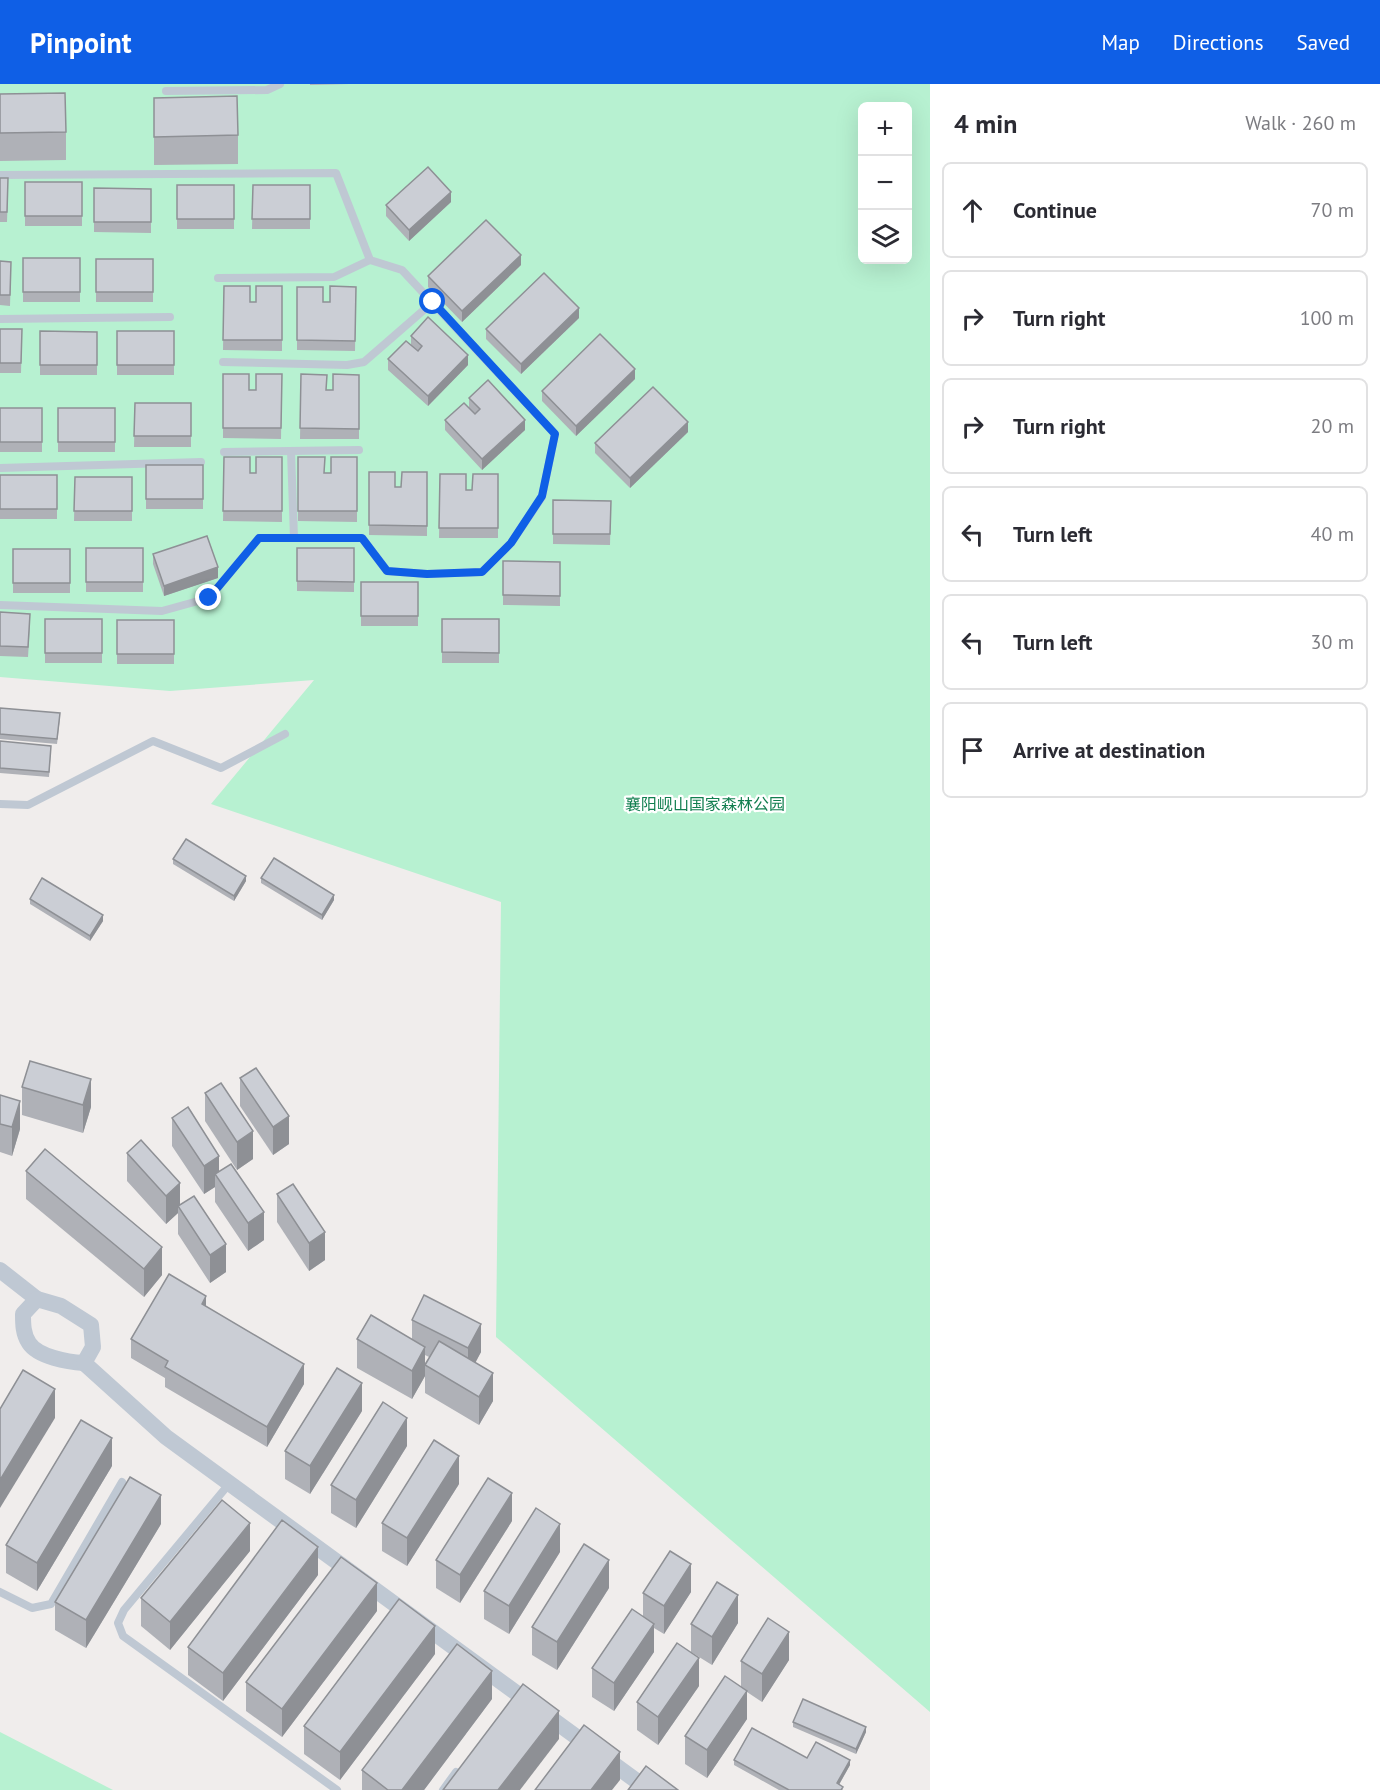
<!DOCTYPE html>
<meta charset="utf-8">
<style>
body{margin:0;font-family:"PT Sans","Noto Sans SC",sans-serif;background:#f2f2f3;color:#2b2b33}
.controls{position:absolute;right:18px;top:18px;display:grid;overflow:hidden;border-radius:9px;box-shadow:0 6px 24px #0002}
.controls button{width:54px;height:54px;display:grid;place-items:center;padding:0;border:0;border-bottom:2px solid #e1e1e2;background:#fff;color:#2b2b33;font:30px sans-serif}
.stop{position:absolute;width:18px;height:18px;margin:-14px;border:4px solid #0f5fe6;border-radius:50%;background:#fff}
.stop.end{background:#0f5fe6;border-color:#fff;box-shadow:0 2px 6px #0008}
.list{margin:0;padding:0;list-style:none}
h2{display:flex;justify-content:space-between;align-items:center;height:78px;margin:0;padding:0 24px;font-size:26px}
h2 small{font-size:20px;font-weight:400;color:#7c7c81}
.list li{display:grid;grid-template-columns:39px 1fr auto;gap:18px;align-items:center;box-sizing:border-box;height:96px;margin:0 12px 12px;padding:0 12px;border:2px solid #e1e1e2;border-radius:9px}
.list b{display:block;font-size:22px;white-space:nowrap}
.list em{font-size:20px;font-style:normal;color:#7c7c81}
.icon{flex:none;width:33px;height:33px;fill:none;stroke:currentColor;stroke-width:2;stroke-linecap:round;stroke-linejoin:round}
.map{position:relative;flex:none;width:930px;height:1706px;overflow:hidden}
header{display:flex;align-items:center;gap:36px;box-sizing:border-box;height:84px;padding:0 30px;background:#0f5fe6;color:#fff}
header strong{font-size:28px}
nav{display:flex;gap:33px;margin-inline-start:auto;font-size:21px}
main{display:flex}
aside{flex:1;background:#fff}
.map>svg:first-child{display:block}
.green{fill:#b7f1d1;fill-rule:evenodd}
.lines{fill:none;stroke-linecap:round;stroke-linejoin:round}
.service{stroke:#bfc8d3;stroke-width:8}
.minor{stroke:#bfc8d3;stroke-width:16}
.wall{fill:#afb1b7;fill-rule:evenodd}
.shaded-wall{fill:#8e9095}
.building{fill:#cbced5;stroke:#8e9095;stroke-width:1.5}
.route{stroke:#0f5fe6;stroke-width:8}
.labels{text-anchor:middle;dominant-baseline:central;stroke-width:4.5;stroke-linejoin:round;paint-order:stroke}
.park-label{font-size:16px;fill:#127f50;stroke:#fff}
</style>
<header>
<strong>Pinpoint</strong>
<nav><a>Map</a><a>Directions</a><a>Saved</a></nav>
</header>
<main>
<div class="map">
<svg width="930" height="1706" viewBox="0 0 930 1706">
<rect width="100%" height="100%" fill="#f0edec"/>
<g class="green">
<path d="M0 0H930V1628L496 1253 501 818 211 720 314 596 170 607 0 593ZM862 22H908V176H862Z"/>
<polygon points="0,1648 113,1706 0,1706"/>
</g>
<g class="lines">
<g class="service">
<polyline points="166,7 267,6 280,0"/>
<polyline points="0,91 336,89 370,176 402,186 555,350 542,413 511,459 482,488 427,490 387,487 362,454 259,454 209,514 162,527 0,521"/>
<polyline points="218,194 334,193 370,176"/>
<polyline points="0,235 170,233"/>
<polyline points="223,278 347,281 364,278 433,218"/>
<polyline points="291,367 294,454"/>
<polyline points="224,368 359,366"/>
<polyline points="0,384 201,378"/>
<polyline points="0,720 28,721 153,657 221,684 285,650"/>
<polyline points="229,1400 124,1526 118,1539 123,1552 337,1706"/>
<polyline points="0,1508 32,1524 51,1520 122,1398"/>
<polyline points="443,1706 456,1688"/>
</g>
<g class="minor">
<polyline points="0,1186 37,1215"/>
<path d="M37 1215 61 1222 91 1241 93 1263 84 1279C68 1278 38 1273 29 1259 23 1250 23 1240 23 1230Z"/>
<polyline points="84,1279 166,1353 649,1706"/>
</g>
</g>
<g class="wall">
<polygon points="310,0 349,0 310,1"/>
<polygon points="0,10 66,48 66,76 0,77"/>
<polygon points="154,14 238,51 238,80 154,81"/>
<polygon points="0,94 8,104 7,138 0,138"/>
<rect x="25" y="98" width="57" height="44"/>
<rect x="177" y="101" width="57" height="44"/>
<polygon points="253,101 310,101 310,145 252,145"/>
<polygon points="94,104 151,105 151,149 94,148"/>
<polygon points="451,118 409,157 386,132 386,121"/>
<rect x="23" y="174" width="57" height="44"/>
<rect x="96" y="175" width="57" height="43"/>
<polygon points="0,177 11,188 10,222 0,221"/>
<polygon points="521,181 462,238 428,203 428,192"/>
<polygon points="224,202 250,218 256,218 282,202 282,267 223,266"/>
<polygon points="297,203 323,218 330,218 356,203 355,267 297,266"/>
<polygon points="579,234 521,290 486,255 486,245"/>
<polygon points="0,245 22,245 21,289 0,289"/>
<polygon points="40,247 97,248 97,291 40,291"/>
<rect x="117" y="247" width="57" height="44"/>
<polygon points="411,252 468,281 428,322 388,286 388,275 411,261"/>
<polygon points="223,290 249,306 256,306 282,290 281,355 223,354"/>
<polygon points="301,290 326,306 333,306 359,291 359,355 300,355"/>
<polygon points="635,295 576,352 542,317 542,307"/>
<polygon points="469,314 525,346 482,386 445,346 445,336 469,324"/>
<polygon points="135,319 191,319 191,363 134,363"/>
<rect x="0" y="324" width="42" height="44"/>
<rect x="58" y="324" width="57" height="44"/>
<polygon points="688,348 630,404 595,369 595,359"/>
<polygon points="224,373 250,389 256,389 282,373 282,438 223,437"/>
<polygon points="298,373 325,389 331,389 357,373 357,438 298,437"/>
<rect x="146" y="381" width="57" height="44"/>
<polygon points="369,388 395,403 401,403 427,388 427,452 369,451"/>
<polygon points="440,390 466,406 472,406 498,390 498,454 439,454"/>
<rect x="0" y="391" width="57" height="44"/>
<polygon points="75,393 132,393 132,437 74,437"/>
<polygon points="553,416 611,417 610,461 553,460"/>
<rect x="86" y="464" width="57" height="44"/>
<polygon points="297,464 354,464 354,508 297,507"/>
<rect x="13" y="465" width="57" height="44"/>
<polygon points="153,470 218,494 164,512 153,480"/>
<polygon points="503,477 560,478 560,522 503,521"/>
<rect x="361" y="498" width="57" height="44"/>
<polygon points="0,528 30,540 28,573 0,572"/>
<rect x="45" y="535" width="57" height="44"/>
<rect x="442" y="535" width="57" height="44"/>
<rect x="117" y="536" width="57" height="44"/>
<polygon points="0,624 60,634 57,660 0,655"/>
<polygon points="0,657 51,667 49,693 0,689"/>
<polygon points="173,775 246,797 234,817 173,780"/>
<polygon points="261,794 334,816 322,836 261,799"/>
<polygon points="30,815 103,837 90,857 30,820"/>
<polygon points="240,994 289,1060 273,1071 240,1022"/>
<polygon points="22,1003 91,1023 83,1049 22,1031"/>
<polygon points="205,1009 253,1075 237,1086 205,1037"/>
<polygon points="0,1011 20,1045 12,1072 0,1068"/>
<polygon points="172,1034 219,1088 264,1156 248,1167 215,1118 215,1103 204,1110 172,1062"/>
<polygon points="127,1069 180,1121 226,1188 210,1199 178,1150 178,1129 166,1140 127,1097"/>
<polygon points="26,1087 162,1191 144,1213 26,1115"/>
<polygon points="277,1110 325,1176 309,1187 277,1138"/>
<polygon points="206,1223 304,1300 267,1363 165,1303 165,1294 131,1274 131,1255"/>
<path d="M412 1236 481 1268 475 1278 493 1317 479 1341 425 1309V1292L412 1315 357 1284V1255H412ZM425 1271 429 1273 425 1279Z"/>
<polygon points="362,1327 310,1410 285,1395 285,1367"/>
<polygon points="407,1362 356,1444 331,1429 331,1401"/>
<polygon points="112,1382 37,1507 6,1489 6,1461"/>
<polygon points="459,1400 407,1482 382,1467 382,1439"/>
<polygon points="512,1437 460,1519 436,1504 436,1476"/>
<polygon points="161,1440 86,1564 55,1546 55,1518"/>
<polygon points="250,1467 170,1566 141,1542 141,1514"/>
<polygon points="560,1468 509,1550 484,1535 484,1507"/>
<polygon points="318,1491 223,1617 188,1591 188,1563"/>
<polygon points="609,1504 557,1586 532,1571 532,1543"/>
<polygon points="691,1508 664,1550 654,1544 654,1568 614,1627 592,1613 592,1584 643,1533 643,1509"/>
<polygon points="377,1527 282,1653 246,1627 246,1598"/>
<polygon points="738,1539 712,1581 691,1568 691,1540"/>
<polygon points="435,1570 340,1696 304,1670 304,1642"/>
<polygon points="789,1576 762,1618 747,1608 747,1635 707,1694 685,1680 685,1652 741,1603 741,1577"/>
<polygon points="699,1602 658,1661 637,1646 637,1618"/>
<polygon points="492,1615 424,1706 362,1706 362,1686"/>
<polygon points="793,1638 866,1648 856,1670 793,1643"/>
<polygon points="807,1674 850,1681 839,1701 843,1706 779,1706 734,1681 734,1676"/>
</g>
<g class="shaded-wall">
<polygon points="451,108 451,118 409,157 409,146"/>
<polygon points="521,171 521,181 462,238 462,227"/>
<polygon points="579,224 579,234 521,290 521,280"/>
<polygon points="468,271 468,281 428,322 428,312"/>
<polygon points="635,285 635,295 576,352 576,342"/>
<polygon points="525,336 525,346 482,386 482,375"/>
<polygon points="688,338 688,348 630,404 630,394"/>
<polygon points="218,483 218,494 164,512 164,502"/>
<polygon points="246,792 246,797 234,817 234,812"/>
<polygon points="334,811 334,816 322,836 322,831"/>
<polygon points="103,831 103,837 90,857 90,852"/>
<polygon points="91,995 91,1023 83,1049 83,1021"/>
<polygon points="20,1017 20,1045 12,1072 12,1043"/>
<polygon points="289,1032 289,1060 273,1071 273,1043"/>
<polygon points="253,1047 253,1075 237,1086 237,1058"/>
<polygon points="219,1072 219,1096 215,1090 215,1103 204,1110 204,1082"/>
<polygon points="180,1099 180,1125 178,1122 178,1129 166,1140 166,1112"/>
<polygon points="264,1128 264,1156 248,1167 248,1139"/>
<polygon points="325,1148 325,1176 309,1187 309,1159"/>
<polygon points="226,1160 226,1188 210,1199 210,1171"/>
<polygon points="162,1163 162,1191 144,1213 144,1185"/>
<polygon points="206,1212 206,1232 202,1220"/>
<polygon points="481,1240 481,1268 468,1293 468,1264"/>
<polygon points="425,1263 425,1292 412,1315 412,1287"/>
<polygon points="304,1280 304,1300 267,1363 267,1343"/>
<polygon points="493,1289 493,1317 479,1341 479,1313"/>
<polygon points="362,1299 362,1327 310,1410 310,1382"/>
<polygon points="55,1305 55,1334 0,1424 0,1396"/>
<polygon points="407,1334 407,1362 356,1444 356,1416"/>
<polygon points="112,1354 112,1382 37,1507 37,1479"/>
<polygon points="459,1372 459,1400 407,1482 407,1454"/>
<polygon points="512,1409 512,1437 460,1519 460,1491"/>
<polygon points="161,1411 161,1440 86,1564 86,1536"/>
<polygon points="250,1439 250,1467 170,1566 170,1538"/>
<polygon points="560,1440 560,1468 509,1550 509,1522"/>
<polygon points="318,1463 318,1491 223,1617 223,1589"/>
<polygon points="609,1476 609,1504 557,1586 557,1558"/>
<polygon points="691,1480 691,1508 664,1550 664,1522"/>
<polygon points="377,1499 377,1527 282,1653 282,1625"/>
<polygon points="738,1511 738,1539 712,1581 712,1553"/>
<polygon points="654,1540 654,1568 614,1627 614,1599"/>
<polygon points="435,1542 435,1570 340,1696 340,1668"/>
<polygon points="789,1548 789,1576 762,1618 762,1590"/>
<polygon points="699,1574 699,1602 658,1661 658,1633"/>
<polygon points="492,1587 492,1615 424,1706 402,1706"/>
<polygon points="747,1607 747,1635 707,1694 707,1666"/>
<polygon points="559,1627 559,1655 520,1706 498,1706"/>
<polygon points="866,1643 866,1648 856,1670 856,1665"/>
<polygon points="620,1668 620,1696 612,1706 591,1706"/>
<polygon points="850,1676 850,1681 837,1704 837,1699"/>
</g>
<g class="building">
<polygon points="65,9 66,48 0,49 0,10"/>
<polygon points="237,12 238,51 154,53 154,14"/>
<polygon points="428,83 451,108 409,146 386,121"/>
<polygon points="0,94 8,94 7,128 0,128"/>
<rect x="25" y="98" width="57" height="34"/>
<rect x="177" y="101" width="57" height="34"/>
<polygon points="253,101 310,101 310,135 252,135"/>
<polygon points="94,104 151,105 151,138 94,138"/>
<polygon points="486,136 521,171 462,227 428,192"/>
<rect x="23" y="174" width="57" height="34"/>
<rect x="96" y="175" width="57" height="33"/>
<polygon points="0,177 11,178 10,211 0,211"/>
<polygon points="544,189 579,224 521,280 486,245"/>
<polygon points="224,202 250,202 250,218 256,218 256,202 282,202 282,256 223,256"/>
<polygon points="330,202 356,203 355,257 297,256 297,203 323,203 323,218 330,218"/>
<polygon points="428,233 468,271 428,312 388,275 406,257 418,267 422,262 411,252"/>
<polygon points="0,245 22,245 21,279 0,279"/>
<polygon points="40,247 97,248 97,281 40,281"/>
<rect x="117" y="247" width="57" height="34"/>
<polygon points="600,250 635,285 576,342 542,307"/>
<polygon points="223,290 249,290 249,306 256,306 256,290 282,290 281,344 223,344"/>
<polygon points="301,290 327,291 326,306 333,306 333,290 359,291 359,345 300,344"/>
<polygon points="488,296 525,336 482,375 445,336 464,319 475,330 480,325 469,314"/>
<polygon points="653,303 688,338 630,394 595,359"/>
<polygon points="135,319 191,319 191,352 134,352"/>
<rect x="0" y="324" width="42" height="34"/>
<rect x="58" y="324" width="57" height="34"/>
<polygon points="224,373 250,373 250,389 256,389 256,373 282,373 282,427 223,427"/>
<polygon points="298,373 325,373 324,389 331,389 331,373 357,373 357,427 298,427"/>
<rect x="146" y="381" width="57" height="34"/>
<polygon points="369,388 395,388 395,403 401,403 402,388 427,388 427,442 369,441"/>
<polygon points="440,390 466,390 466,406 472,406 473,390 498,390 498,444 439,444"/>
<rect x="0" y="391" width="57" height="34"/>
<polygon points="75,393 132,393 132,427 74,427"/>
<polygon points="553,416 611,417 610,450 553,450"/>
<polygon points="207,452 218,483 164,502 153,470"/>
<rect x="86" y="464" width="57" height="34"/>
<polygon points="297,464 354,464 354,498 297,497"/>
<rect x="13" y="465" width="57" height="34"/>
<polygon points="503,477 560,478 560,512 503,511"/>
<rect x="361" y="498" width="57" height="34"/>
<polygon points="0,528 30,530 28,563 0,562"/>
<rect x="45" y="535" width="57" height="34"/>
<polygon points="442,535 499,535 499,569 442,568"/>
<rect x="117" y="536" width="57" height="34"/>
<polygon points="0,624 60,629 57,655 0,650"/>
<polygon points="0,657 51,662 49,688 0,684"/>
<polygon points="186,755 246,792 234,812 173,775"/>
<polygon points="274,774 334,811 322,831 261,794"/>
<polygon points="42,794 103,831 90,852 30,815"/>
<polygon points="30,977 91,995 83,1021 22,1003"/>
<polygon points="256,984 289,1032 273,1043 240,994"/>
<polygon points="221,999 253,1047 237,1058 205,1009"/>
<polygon points="0,1011 20,1017 12,1043 0,1040"/>
<polygon points="188,1023 219,1072 204,1082 172,1034"/>
<polygon points="141,1056 180,1099 166,1112 127,1069"/>
<polygon points="45,1065 162,1163 144,1185 26,1087"/>
<polygon points="231,1080 264,1128 248,1139 215,1090"/>
<polygon points="293,1100 325,1148 309,1159 277,1110"/>
<polygon points="194,1112 226,1160 210,1171 178,1122"/>
<polygon points="169,1190 206,1212 202,1220 304,1280 267,1343 165,1283 168,1277 131,1255"/>
<polygon points="424,1211 481,1240 468,1264 412,1236"/>
<polygon points="371,1231 425,1263 412,1287 357,1255"/>
<polygon points="439,1257 493,1289 479,1313 425,1281"/>
<polygon points="337,1284 362,1299 310,1382 285,1367"/>
<polygon points="23,1286 55,1305 0,1396 0,1325"/>
<polygon points="383,1318 407,1334 356,1416 331,1401"/>
<polygon points="81,1336 112,1354 37,1479 6,1461"/>
<polygon points="434,1356 459,1372 407,1454 382,1439"/>
<polygon points="130,1393 161,1411 86,1536 55,1518"/>
<polygon points="488,1394 512,1409 460,1491 436,1476"/>
<polygon points="222,1416 250,1439 170,1538 141,1514"/>
<polygon points="536,1424 560,1440 509,1522 484,1507"/>
<polygon points="282,1436 318,1463 223,1589 188,1563"/>
<polygon points="584,1460 609,1476 557,1558 532,1543"/>
<polygon points="670,1467 691,1480 664,1522 643,1509"/>
<polygon points="341,1473 377,1499 282,1625 246,1598"/>
<polygon points="717,1498 738,1511 712,1553 691,1540"/>
<polygon points="399,1515 435,1542 340,1668 304,1642"/>
<polygon points="632,1525 654,1540 614,1599 592,1584"/>
<polygon points="768,1534 789,1548 762,1590 741,1577"/>
<polygon points="677,1559 699,1574 658,1633 637,1618"/>
<polygon points="457,1560 492,1587 402,1706 388,1706 362,1686"/>
<polygon points="725,1592 747,1607 707,1666 685,1652"/>
<polygon points="523,1600 559,1627 498,1706 443,1706"/>
<polygon points="803,1615 866,1643 856,1665 793,1638"/>
<polygon points="584,1641 620,1668 591,1706 535,1706"/>
<polygon points="752,1644 807,1674 816,1658 850,1676 837,1699 843,1703 841,1706 789,1706 734,1676"/>
<polygon points="646,1682 678,1706 628,1706"/>
</g>
<g class="lines">
<polyline class="route" points="209,514 259,454 362,454 387,487 427,490 482,488 511,459 542,412 555,350 433,218"/>
</g>
<g class="labels">
<g class="park-label">
<text x="705" y="720">襄阳岘山国家森林公园</text>
</g>
</g>
</svg>
<div class="controls">
<button>+</button>
<button>−</button>
<button><svg class="icon" aria-label="layers" viewBox="0 0 24 24"><path d="M12 4l9 5-9 5-9-5zM3 14l9 5 9-5"/></svg></button>
</div>
<div class="stop" style="left:433px;top:218px"></div>
<div class="stop end" style="left:209px;top:514px"></div>
</div>
<aside>
<h2>4 min<small>Walk · 260 m</small></h2>
<ul class="list">
<li><svg class="icon" aria-label="ahead" viewBox="0 0 24 24"><path d="M12 20V5M6 11l6-6 6 6"/></svg><div><b>Continue</b></div><em>70 m</em></li>
<li><svg class="icon" aria-label="right" viewBox="0 0 24 24"><path d="M7 20v-9h11M14 6l5 5-5 5"/></svg><div><b>Turn right</b></div><em>100 m</em></li>
<li><svg class="icon" aria-label="right" viewBox="0 0 24 24"><path d="M7 20v-9h11M14 6l5 5-5 5"/></svg><div><b>Turn right</b></div><em>20 m</em></li>
<li><svg class="icon" aria-label="left" viewBox="0 0 24 24"><path d="M17 20v-9H6M10 6l-5 5 5 5"/></svg><div><b>Turn left</b></div><em>40 m</em></li>
<li><svg class="icon" aria-label="left" viewBox="0 0 24 24"><path d="M17 20v-9H6M10 6l-5 5 5 5"/></svg><div><b>Turn left</b></div><em>30 m</em></li>
<li><svg class="icon" aria-label="arrive" viewBox="0 0 24 24"><path d="M6 21V4h12l-3 4 3 4H6"/></svg><div><b>Arrive at destination</b></div></li>
</ul>
</aside>
</main>
